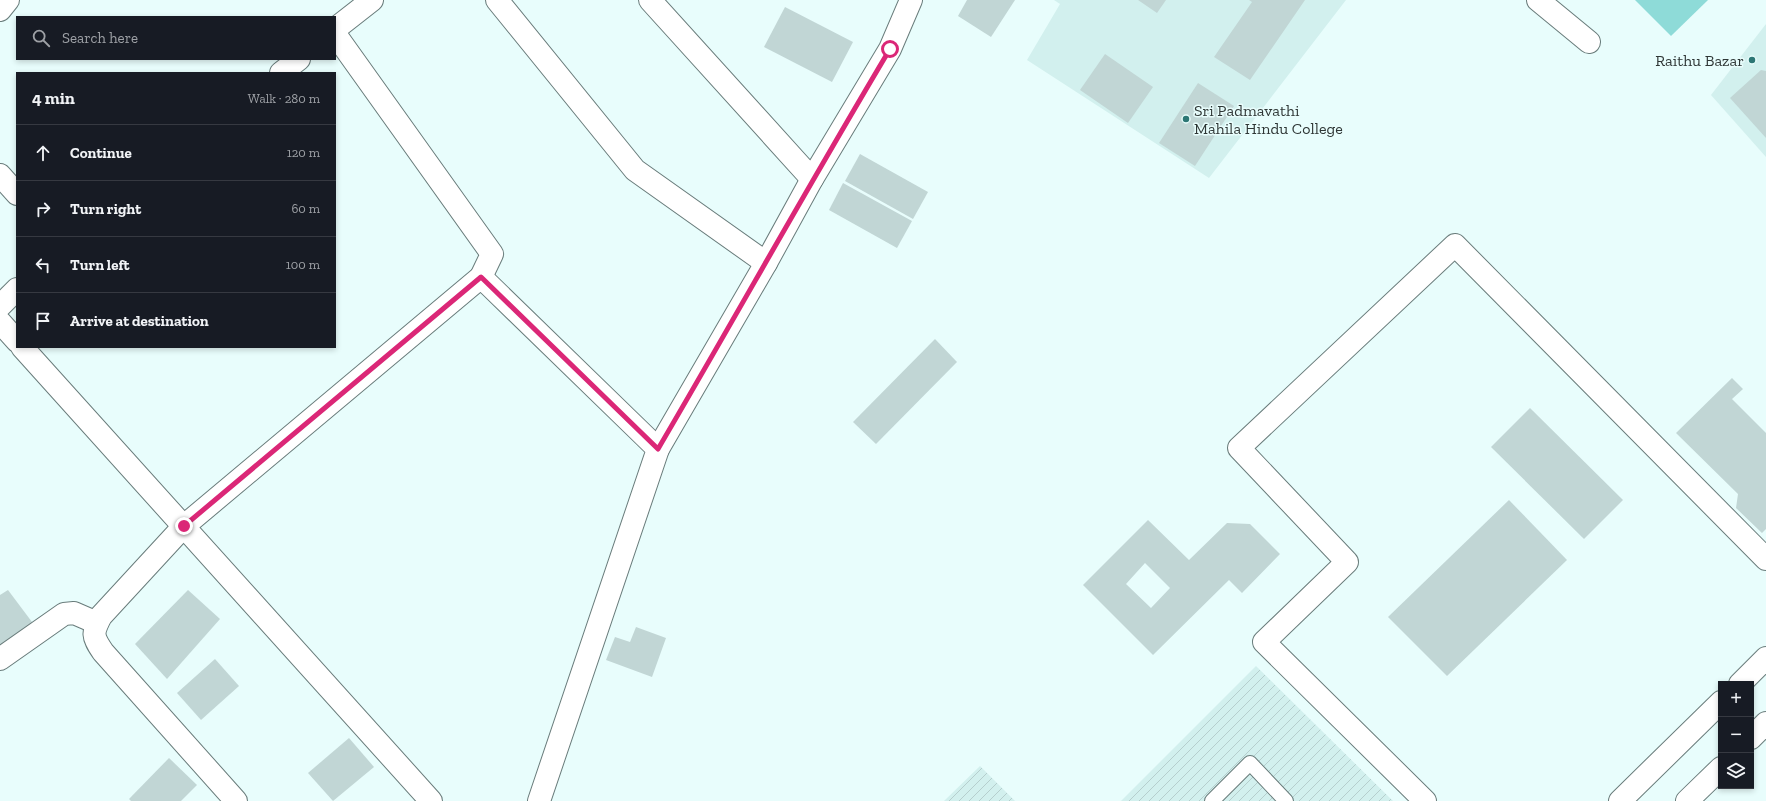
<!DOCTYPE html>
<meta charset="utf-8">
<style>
body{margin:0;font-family:"Zilla Slab",serif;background:#242831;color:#f1f3f6}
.controls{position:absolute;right:12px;bottom:12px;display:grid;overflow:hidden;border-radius:0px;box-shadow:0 2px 6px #0003}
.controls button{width:36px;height:36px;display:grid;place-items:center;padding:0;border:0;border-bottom:1px solid #363941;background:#171b24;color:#f1f3f6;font:20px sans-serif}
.stop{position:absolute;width:12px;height:12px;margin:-9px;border:3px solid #db2777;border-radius:50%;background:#fff}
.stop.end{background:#db2777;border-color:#fff;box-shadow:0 1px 4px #0008}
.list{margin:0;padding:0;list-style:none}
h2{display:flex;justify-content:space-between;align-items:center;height:52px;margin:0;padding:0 16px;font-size:17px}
h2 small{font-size:13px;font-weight:400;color:#9ea1a6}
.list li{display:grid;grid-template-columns:26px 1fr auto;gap:12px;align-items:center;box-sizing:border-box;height:56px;padding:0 16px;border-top:1px solid #363941}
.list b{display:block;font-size:15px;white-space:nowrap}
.list em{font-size:13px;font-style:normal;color:#9ea1a6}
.icon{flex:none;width:22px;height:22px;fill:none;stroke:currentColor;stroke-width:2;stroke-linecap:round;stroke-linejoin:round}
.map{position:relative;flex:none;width:1766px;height:801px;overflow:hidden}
.search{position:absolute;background:#171b24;box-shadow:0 2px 6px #0003;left:16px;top:16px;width:320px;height:44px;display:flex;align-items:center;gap:10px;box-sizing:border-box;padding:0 14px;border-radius:0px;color:#9ea1a6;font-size:15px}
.panel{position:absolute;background:#171b24;box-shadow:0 2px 6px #0003;left:16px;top:72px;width:320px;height:276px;border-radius:0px}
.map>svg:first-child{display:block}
.built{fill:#d2f0ee}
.industrial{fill:url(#industrial-furrows)}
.grass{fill:#8edbd8}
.building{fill:#c1d6d5;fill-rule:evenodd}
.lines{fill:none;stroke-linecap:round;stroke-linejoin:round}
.service-casing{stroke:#697c7b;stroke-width:16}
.minor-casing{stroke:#697c7b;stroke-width:24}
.primary-casing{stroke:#697c7b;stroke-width:24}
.service{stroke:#fff;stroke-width:14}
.minor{stroke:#fff;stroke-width:22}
.primary{stroke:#fff;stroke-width:22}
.route{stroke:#db2777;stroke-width:5}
.poi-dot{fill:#2c7674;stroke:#e8fdfc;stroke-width:1.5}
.labels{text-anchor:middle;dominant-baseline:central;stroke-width:3;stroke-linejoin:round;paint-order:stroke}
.poi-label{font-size:16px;fill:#2e3635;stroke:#e8fdfc;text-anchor:end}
</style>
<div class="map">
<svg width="1766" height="801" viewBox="0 0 1766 801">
<defs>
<pattern id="industrial-furrows" width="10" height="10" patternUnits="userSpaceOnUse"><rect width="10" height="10" fill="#d2f0ee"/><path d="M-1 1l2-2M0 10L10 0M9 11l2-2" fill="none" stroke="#b5cecd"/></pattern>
</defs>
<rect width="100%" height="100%" fill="#e8fdfc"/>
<g class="built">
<polygon points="1054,0 1346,0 1209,178 1027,60 1060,4"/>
<polygon points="1766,24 1766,157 1711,95"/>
</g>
<g class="industrial">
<polygon points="1256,666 1393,801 1121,801"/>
<polygon points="980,766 1015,801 944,801"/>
</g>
<polygon class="grass" points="1635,0 1708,0 1671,36"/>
<g class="building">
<polygon points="967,0 1015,0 991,37 958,16"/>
<polygon points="1138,0 1166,0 1157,13"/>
<polygon points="1249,0 1305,0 1250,80 1214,57 1252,2"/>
<polygon points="785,7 853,42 832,82 764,47"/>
<polygon points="1105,54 1153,87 1128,123 1080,90"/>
<polygon points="1761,70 1766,71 1766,138 1730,98"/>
<polygon points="1198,83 1234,106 1195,166 1159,143"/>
<polygon points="860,154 928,192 913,219 845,181"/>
<polygon points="843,183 912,221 897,248 829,210"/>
<polygon points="935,339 957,362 876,444 853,422"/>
<polygon points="1732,378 1743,389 1732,399 1766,433 1766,529 1762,533 1736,508 1738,494 1676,433"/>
<polygon points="1530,408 1623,500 1584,539 1491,447"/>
<polygon points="1509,500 1567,560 1447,676 1388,617"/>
<path d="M1148 520 1189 560 1227 523 1250 524 1280 554 1242 593 1229 580 1153 655 1083 585ZM1145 563 1170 588 1151 608 1126 584Z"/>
<polygon points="8,590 35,626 0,652 0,595"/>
<polygon points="188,590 220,619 167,679 135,644"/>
<polygon points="636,627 666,638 652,677 606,660 615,637 630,642"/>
<polygon points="215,659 239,686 201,720 177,693"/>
<polygon points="349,738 374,767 333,801 308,773"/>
<polygon points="169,758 197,785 181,801 131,801 129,799"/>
</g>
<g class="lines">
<defs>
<polyline id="service" points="1212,801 1250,763 1286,801"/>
<g id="minor">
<polyline points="497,0 635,170 766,263"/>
<polyline points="650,0 812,179"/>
<polyline points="1538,0 1589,42"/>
<polyline points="0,10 8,0"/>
<polyline points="335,29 372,0"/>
<polyline points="335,34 492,254 481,277"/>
<polyline points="281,73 299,59"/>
<polyline points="0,175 17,194"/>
<polyline points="0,306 17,289"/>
<polyline points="0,322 17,341"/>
<polyline points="22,347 431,801"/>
<polyline points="658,449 766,263 812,179 890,49 911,0"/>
<polyline points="0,659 64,614 74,613 97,623"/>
<path d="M236 801 103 652C92 636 92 633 101 616L184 526 481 277 658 449 539 801"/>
<polyline points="1425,801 1264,642 1347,562 1239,448 1455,245 1766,559"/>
</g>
<g id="primary">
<polyline points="1740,684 1766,658"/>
<polyline points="1751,738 1766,723"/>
<polyline points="1620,801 1721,702"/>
<polyline points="1687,801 1721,768"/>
</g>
</defs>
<use href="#service" class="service-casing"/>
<use href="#minor" class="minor-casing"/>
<use href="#primary" class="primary-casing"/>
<use href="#service" class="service"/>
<use href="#minor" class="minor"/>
<use href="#primary" class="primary"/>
</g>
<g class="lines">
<path class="route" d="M184 526 481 277 658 449C736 316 811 181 890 49"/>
</g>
<g class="poi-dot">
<circle cx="1752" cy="60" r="4"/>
<circle cx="1186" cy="119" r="4"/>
</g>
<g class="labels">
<g class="poi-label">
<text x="1744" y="60">Raithu Bazar</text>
<text x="1194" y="110" text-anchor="start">Sri Padmavathi<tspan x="1194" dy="18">Mahila Hindu College</tspan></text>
</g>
</g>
</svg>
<div class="controls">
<button>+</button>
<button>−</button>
<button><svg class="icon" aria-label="layers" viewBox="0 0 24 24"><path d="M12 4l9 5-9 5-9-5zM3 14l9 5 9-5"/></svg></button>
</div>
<div class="stop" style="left:890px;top:49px"></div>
<div class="stop end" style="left:184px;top:526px"></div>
<div class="search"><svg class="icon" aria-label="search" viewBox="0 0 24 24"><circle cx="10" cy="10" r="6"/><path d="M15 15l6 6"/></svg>Search here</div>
<section class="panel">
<h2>4 min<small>Walk · 280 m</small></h2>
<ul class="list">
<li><svg class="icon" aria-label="ahead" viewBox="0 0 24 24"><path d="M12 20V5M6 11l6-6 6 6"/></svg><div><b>Continue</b></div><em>120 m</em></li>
<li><svg class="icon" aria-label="right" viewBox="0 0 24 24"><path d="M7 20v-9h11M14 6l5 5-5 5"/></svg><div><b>Turn right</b></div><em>60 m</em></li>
<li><svg class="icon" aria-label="left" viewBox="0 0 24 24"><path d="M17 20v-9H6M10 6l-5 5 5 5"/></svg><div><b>Turn left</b></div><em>100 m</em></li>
<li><svg class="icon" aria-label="arrive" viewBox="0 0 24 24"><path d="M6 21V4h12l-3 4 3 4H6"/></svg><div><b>Arrive at destination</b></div></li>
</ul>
</section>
</div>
